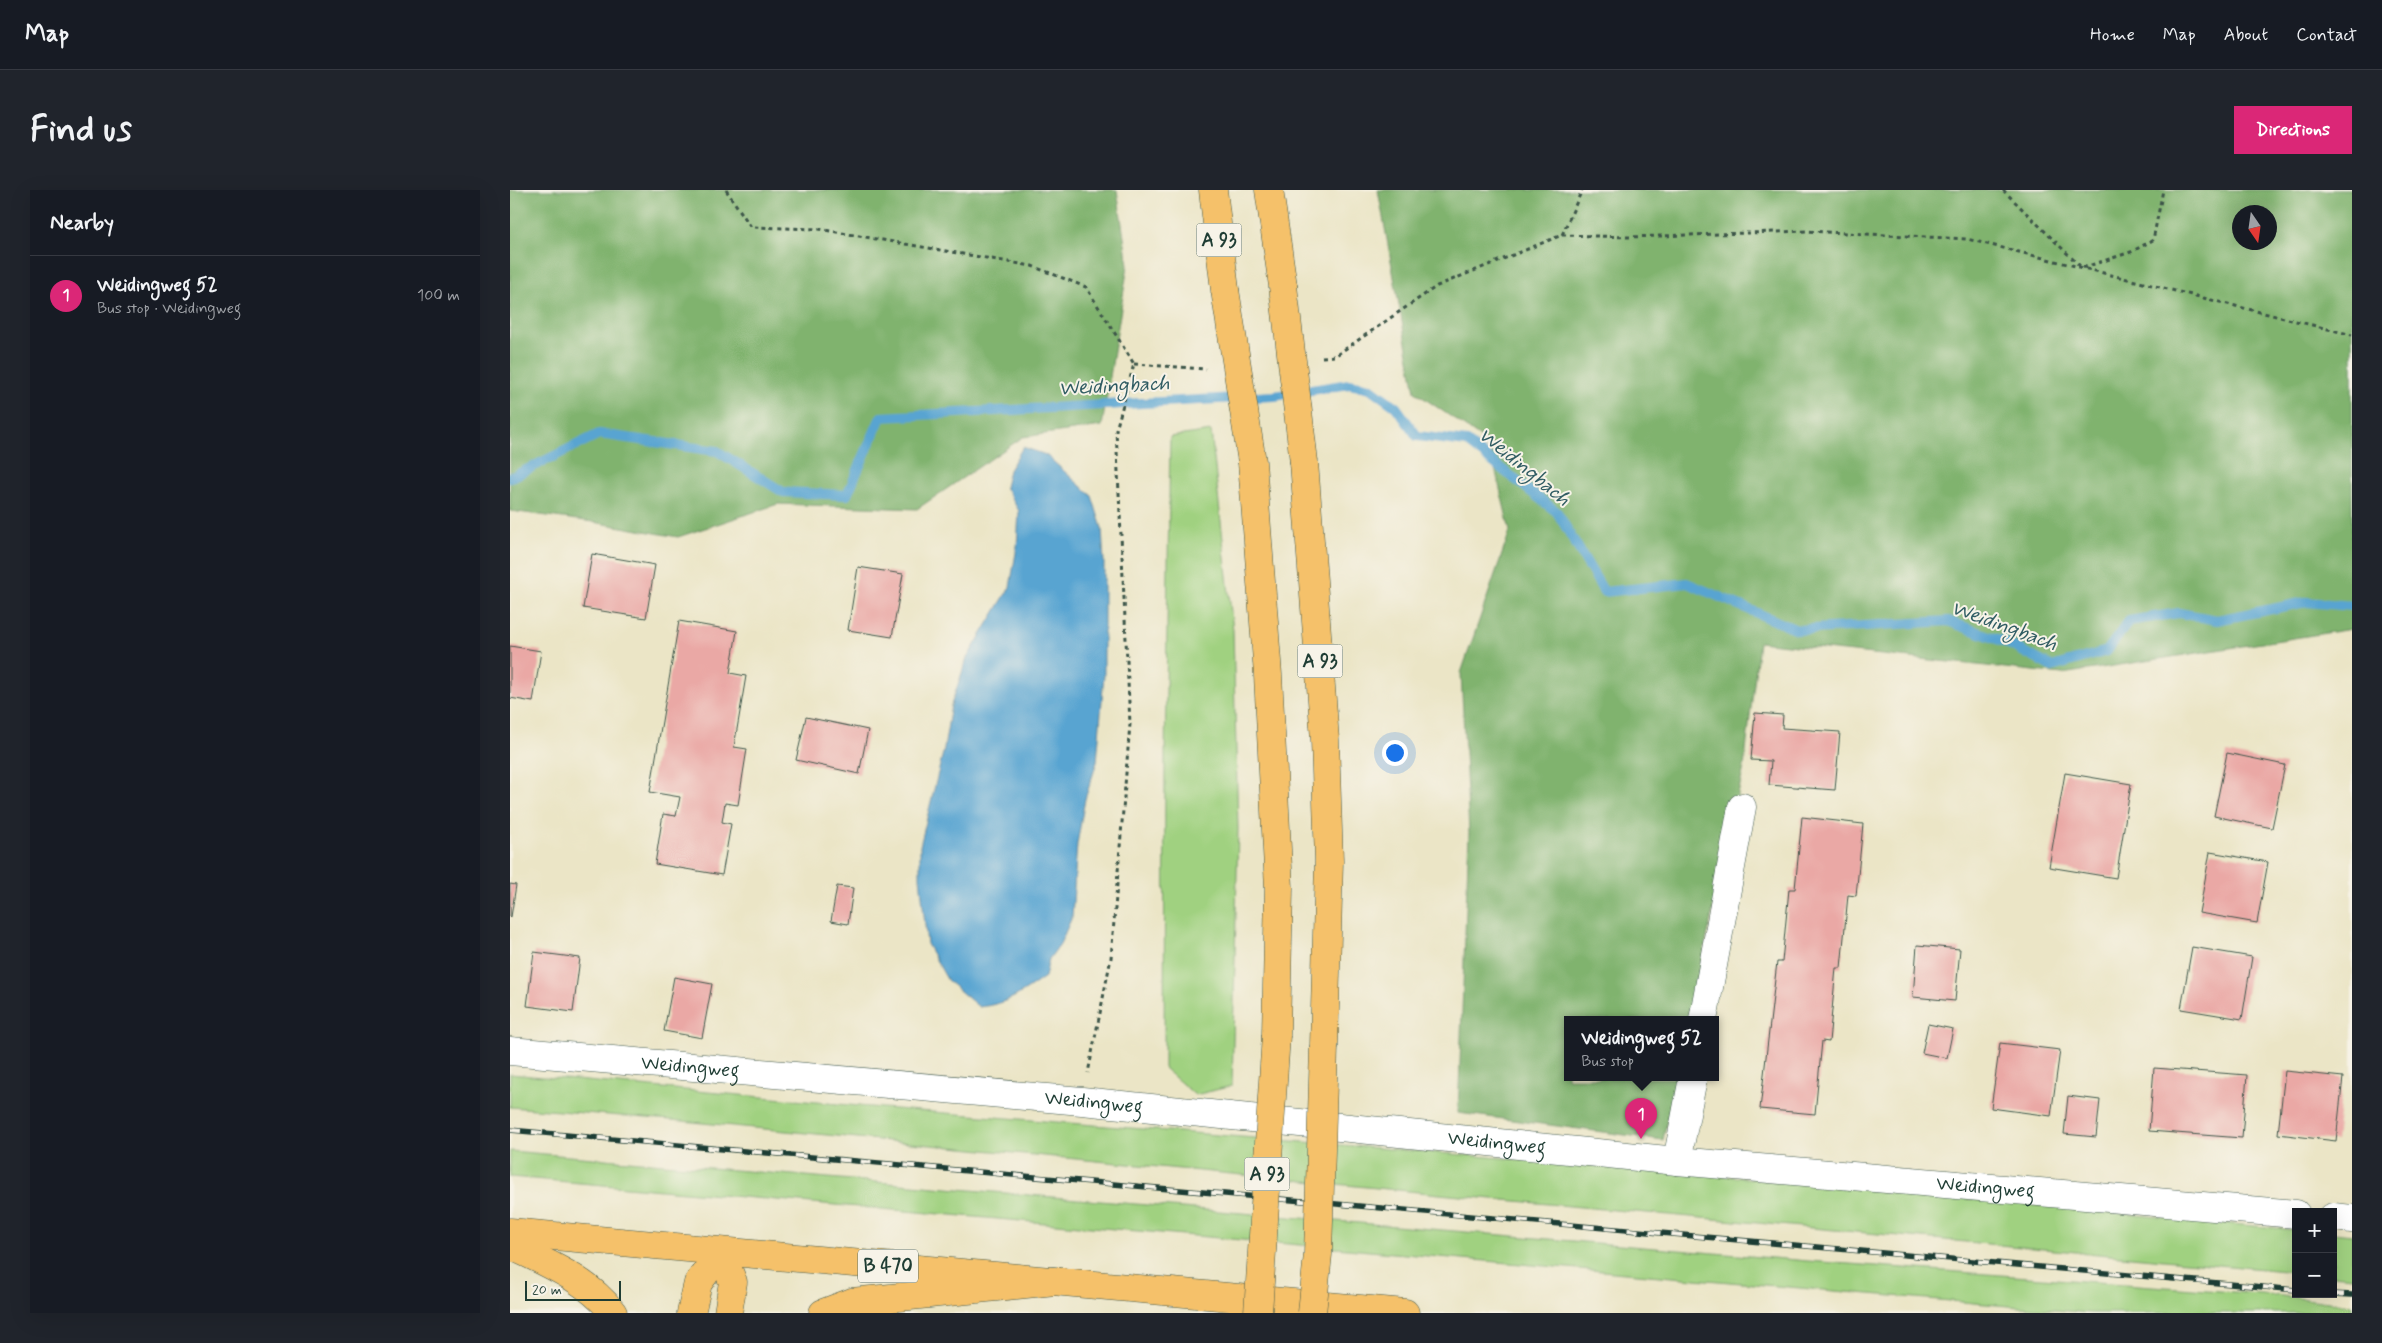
<!DOCTYPE html>
<meta charset="utf-8">
<style>
body{margin:0;font-family:Mynerve,sans-serif;background:#20242c;color:#f1f3f6}
.controls{position:absolute;right:15px;bottom:15px;display:grid;overflow:hidden;border-radius:0px;box-shadow:0 5px 20px #0002}
.controls button{width:45px;height:45px;display:grid;place-items:center;padding:0;border:0;border-bottom:1px solid #363941;background:#171b24;color:#f1f3f6;font:25px sans-serif}
.compass{position:absolute;left:1722px;top:15px;width:45px;height:45px;border-radius:50%;background:#171b24;box-shadow:0 5px 20px #0002;rotate:167deg}
.scale{position:absolute;left:15px;bottom:12px;width:96px;box-sizing:border-box;padding-left:5px;border:2px solid #1f3d34;border-top:0;font-size:14px;line-height:18px;white-space:nowrap;color:#1f3d34;-webkit-text-stroke:4px #f7f3e8;paint-order:stroke}
.you{position:absolute;left:884px;top:562px;width:18px;height:18px;margin:-12px;border:4px solid #fff;border-radius:50%;background:#1a73e8;box-shadow:0 0 0 8px #1a73e833}
.badge{display:grid;place-items:center;width:32px;height:32px;border-radius:50%;background:#db2777;color:#fff;font-size:16px;font-weight:700}
.pin{position:absolute;translate:-50% -41px;filter:drop-shadow(0 1px 2px #0008)}
.pin::after{content:'';position:absolute;top:26px;width:18px;height:15px;background:inherit;clip-path:polygon(0 0,100% 0,50% 100%)}
.popup{position:absolute;left:1054px;top:826px;width:155px;height:65px;box-sizing:border-box;display:grid;place-content:center;border-radius:0px;background:#171b24;filter:drop-shadow(0 1px 4px #0005);font-size:16px;white-space:nowrap;color:#9ea1a6}
.popup b{font-size:19px;color:#f1f3f6}
.popup::after{content:'';position:absolute;left:50%;top:100%;margin-left:-10px;border:10px solid transparent;border-top-color:#171b24}
.list{margin:0;padding:0;list-style:none}
h2{display:flex;justify-content:space-between;align-items:center;height:65px;margin:0;padding:0 20px;font-size:21px}
h2 small{font-size:16px;font-weight:400;color:#9ea1a6}
.list li{display:grid;grid-template-columns:32px 1fr auto;gap:15px;align-items:center;box-sizing:border-box;height:80px;padding:0 20px;border-top:1px solid #363941}
.list b{display:block;font-size:19px;white-space:nowrap}
.list p{margin:0;font-size:16px;white-space:nowrap;color:#9ea1a6}
.list em{font-size:16px;font-style:normal;color:#9ea1a6}
.map{position:relative;flex:none;width:1842px;height:1123px;overflow:hidden;border-radius:0px}
header{display:flex;align-items:center;gap:30px;box-sizing:border-box;height:70px;padding:0 25px;background:#171b24;border-bottom:1px solid #363941}
header strong{font-size:24px}
nav{display:flex;gap:28px;margin-inline-start:auto;font-size:18px}
.intro{display:flex;align-items:center;justify-content:space-between;box-sizing:border-box;height:120px;padding:0 30px}
h1{margin:0;font-size:35px}
.button{padding:12px 22px;border-radius:0px;background:#db2777;color:#fff;font-size:18px;font-weight:700}
main{display:flex;gap:30px;padding:0 30px}
aside{flex:1;background:#171b24;border-radius:0px;box-shadow:0 5px 20px #0002}
.map>svg:first-child{display:block}
.green{fill:#a0d180;stroke:#60875a}
.forest{fill:#80b36e;stroke:#507851;fill-rule:evenodd}
.water{fill:#58a4d1;stroke:#3c7082}
.lines{fill:none;stroke-linecap:round;stroke-linejoin:round}
.stream{stroke:#58a4d1;stroke-width:10}
.building{fill:#eaa8a5}
.minor-casing{stroke:#3e564a;stroke-width:29}
.major-casing{stroke:#3e564a;stroke-width:29}
.highway-casing{stroke:#3e564a;stroke-width:29}
.path{stroke:#3e564a;stroke-width:3;stroke-dasharray:4 4;stroke-linecap:butt}
.minor{stroke:#fff;stroke-width:28}
.major{stroke:#f5c16b;stroke-width:28}
.highway{stroke:#f5c16b;stroke-width:28}
.rail-casing{stroke:#1f3d34;stroke-width:5.5}
.rail{stroke:#f7f3e8;stroke-width:4;stroke-dasharray:11;stroke-linecap:butt}
.highway-bridge-casing{stroke:#3e564a;stroke-width:29;stroke-linecap:butt}
.highway-bridge{stroke:#f5c16b;stroke-width:28}
.labels{text-anchor:middle;dominant-baseline:central;stroke-width:4;stroke-linejoin:round;paint-order:stroke}
.shield{fill:#f7f3e8;stroke:#60746a;stroke-width:1}
.shield-label{font-size:19px;font-weight:bold;fill:#1f3d34}
.street-label{font-size:20px;fill:#1f3d34;stroke:#f7f3e8}
.water-label{font-size:21px;font-style:italic;fill:#305c63;stroke:#f7f3e8}
</style>
<header>
<strong>Map</strong>
<nav><a>Home</a><a>Map</a><a>About</a><a>Contact</a></nav>
</header>
<div class="intro"><h1>Find us</h1><a class="button">Directions</a></div>
<main>
<aside>
<h2>Nearby<small></small></h2>
<ul class="list">
<li><span class="badge">1</span><div><b>Weidingweg 52</b><p>Bus stop · Weidingweg</p></div><em>100 m</em></li>
</ul>
</aside>
<div class="map">
<svg width="1842" height="1123" viewBox="0 0 1842 1123">
<rect width="100%" height="100%" fill="#f7f3e8"/>
<filter id="ink" filterUnits="userSpaceOnUse"><feTurbulence type="fractalNoise" baseFrequency=".02" numOctaves="2"/><feDisplacementMap in="SourceGraphic" scale="10" xChannelSelector="R" yChannelSelector="G"/><feConvolveMatrix kernelMatrix="1 2 1 2 8 2 1 2 1" color-interpolation-filters="sRGB"/></filter>
<filter id="wash" filterUnits="userSpaceOnUse"><feTurbulence type="fractalNoise" baseFrequency=".0096" numOctaves="4" result="noise"/><feDisplacementMap in="SourceGraphic" scale="20" xChannelSelector="R" yChannelSelector="G"/><feGaussianBlur stdDeviation="1.12" result="paint"/><feColorMatrix in="noise" values="0 0 0 0 0 0 0 0 0 0 0 0 0 0 0 0 0 1.4 0 .05"/><feComposite in="paint" operator="in"/></filter>
<g filter="url(#wash)">
<rect width="100%" height="100%" fill="#ebe5c6"/>
<g class="green">
<polygon points="701,241 723,440 728,639 722,896 685,905 654,878 655,566 660,247"/>
<polygon points="0,884 361,917 1214,986 1786,1040 1786,1082 950,1006 161,930 0,917"/>
<polygon points="0,961 1298,1071 1765,1105 1842,1115 1842,1123 1580,1123 0,987"/>
<polygon points="1823,1043 1842,1045 1842,1087 1823,1085"/>
</g>
<g class="forest">
<polygon points="0,0 607,0 618,75 592,236 513,247 407,319 268,314 168,347 83,332 0,321"/>
<path d="M868 0H1842V439L1552 484 1249 452 1234 577 1179 830H1057V888H1166L1153 950 948 923 959 643 951 483 1000 341 979 253 905 202ZM1730 22H1760V52H1730Z"/>
</g>
<path class="water" d="M513 257 536 265 582 306 592 338 594 372V485L587 572 575 609 567 654 562 727 550 754 539 769 535 787C512 803 498 814 469 817L438 791 417 754 410 687V656L434 559 441 515 457 468 500 397 507 357 509 321 495 297 499 280Z"/>
<g class="lines">
<polyline class="stream" points="0,288 89,244 207,261 273,302 337,305 371,227 764,206 839,194 860,198 886,217 907,246 957,252 1047,322 1094,402 1177,393 1287,440 1438,431 1495,452 1542,477 1597,461 1619,431 1669,423 1707,430 1796,412 1842,416"/>
</g>
<g id="blocks">
<g class="building">
<polygon points="82,364 145,375 136,428 73,418"/>
<polygon points="348,377 393,384 382,447 338,440"/>
<polygon points="169,431 227,441 220,483 236,486 224,557 237,559 228,615 215,613 212,632 221,634 212,685 145,674 153,624 166,626 170,607 140,602"/>
<polygon points="0,456 31,461 23,512 0,508"/>
<polygon points="1245,523 1273,525 1272,538 1330,542 1325,600 1259,595 1261,571 1241,570"/>
<polygon points="296,527 358,540 349,584 286,570"/>
<polygon points="1717,563 1775,575 1762,638 1704,626"/>
<polygon points="1555,583 1621,594 1606,688 1539,677"/>
<polygon points="1292,627 1353,634 1346,706 1338,705 1331,778 1326,778 1319,852 1312,851 1305,924 1250,919 1267,772 1272,772 1279,699 1285,699"/>
<polygon points="1700,662 1758,672 1747,733 1689,723"/>
<polygon points="0,694 6,695 1,727 0,726"/>
<polygon points="327,696 343,698 338,734 321,731"/>
<polygon points="1407,755 1450,759 1445,811 1403,807"/>
<polygon points="1682,757 1742,767 1732,829 1671,819"/>
<polygon points="24,762 70,768 63,822 17,816"/>
<polygon points="164,787 202,794 192,848 154,841"/>
<polygon points="1418,834 1443,839 1437,868 1412,863"/>
<polygon points="1490,853 1550,860 1541,926 1481,918"/>
<polygon points="1644,878 1737,885 1732,948 1639,941"/>
<polygon points="1775,881 1833,887 1826,951 1768,944"/>
<polygon points="1558,906 1590,910 1586,947 1554,944"/>
</g>
</g>
</g>
<g filter="url(#ink)">
<use href="#blocks" fill-opacity="0" stroke="#3e564a" stroke-width="1"/>
<g class="lines">
<defs>
<g id="minor">
<polyline points="1193,830 1232,617"/>
<path id="s1" d="M0 861 572 911 1167 971 1786 1024"/>
<polyline points="1167,971 1183,888"/>
<polyline points="1823,1027 1842,1029"/>
</g>
<polyline id="major" points="0,1042 895,1123"/>
<g id="highway">
<polyline points="703,0 715,100"/>
<polyline points="759,0 773,96"/>
<polyline points="742,272 758,485 769,698 766,845"/>
<polyline points="794,272 815,550 819,671 814,856"/>
<path d="M0 1055C36 1073 79 1090 103 1123"/>
<polyline points="211,1062 223,1092 218,1123"/>
<polyline points="181,1123 188,1093 211,1062"/>
<polyline points="313,1123 342,1112 545,1091"/>
</g>
</defs>
<use href="#minor" class="minor-casing"/>
<use href="#major" class="major-casing"/>
<use href="#highway" class="highway-casing"/>
<g class="path">
<polyline points="216,0 241,37 309,39 522,76 576,97 624,174 606,240 620,534 601,768 578,883"/>
<polyline points="1493,0 1572,78 1621,62 1643,50 1653,0"/>
<polyline points="1052,45 1120,47 1296,41 1457,49 1842,145"/>
<polyline points="812,167 825,166 927,96 1052,45 1072,0"/>
<polyline points="624,174 696,179"/>
</g>
<use href="#minor" class="minor"/>
<use href="#major" class="major"/>
<use href="#highway" class="highway"/>
<defs>
<g id="rail">
<polyline points="0,940 1786,1100"/>
<polyline points="1823,1104 1842,1105"/>
</g>
</defs>
<use href="#rail" class="rail-casing"/>
<use href="#rail" class="rail"/>
<defs>
<g id="highway-bridge">
<polyline points="773,96 794,272"/>
<polyline points="715,100 742,272"/>
<polyline points="748,1123 766,845"/>
<polyline points="802,1123 808,1064 814,856"/>
</g>
</defs>
<use href="#highway-bridge" class="highway-bridge-casing"/>
<use href="#highway-bridge" class="highway-bridge"/>
</g>
</g>
<g class="labels">
<g class="shield">
<rect x="686.5" y="33.5" width="45" height="33" rx="4"/>
<rect x="787.5" y="454.5" width="45" height="33" rx="4"/>
<rect x="734.5" y="967.5" width="45" height="33" rx="4"/>
<rect x="348" y="1059.5" width="60" height="33" rx="4"/>
</g>
<g class="shield-label">
<text x="709" y="50">A 93</text>
<text x="810" y="471">A 93</text>
<text x="757" y="984">A 93</text>
<text x="378" y="1076">B 470</text>
</g>
<g class="street-label">
<text stroke="none"><textPath href="#s1" startOffset="181">Weidingweg</textPath></text>
<text stroke="none"><textPath href="#s1" startOffset="586">Weidingweg</textPath></text>
<text stroke="none"><textPath href="#s1" startOffset="991">Weidingweg</textPath></text>
<text stroke="none"><textPath href="#s1" startOffset="1482">Weidingweg</textPath></text>
</g>
<g class="water-label">
<text transform="translate(604 196) rotate(-3)">Weidingbach</text>
<text transform="translate(1014 277) rotate(39)">Weidingbach</text>
<text transform="translate(1494 436) rotate(20)">Weidingbach</text>
</g>
</g>
</svg>
<div class="controls">
<button>+</button>
<button>−</button>
</div>
<svg class="compass" viewBox="-18 -18 36 36"><path d="M0-13l5 13h-10z" fill="#e53935"/><path d="M0 13l5-13h-10z" fill="#9ea1a6"/></svg>
<div class="scale">20 m</div>
<div class="you"></div>
<div class="pin badge" style="left:1131px;top:949px">1</div>
<div class="popup"><b>Weidingweg 52</b>Bus stop</div>
</div>
</main>
